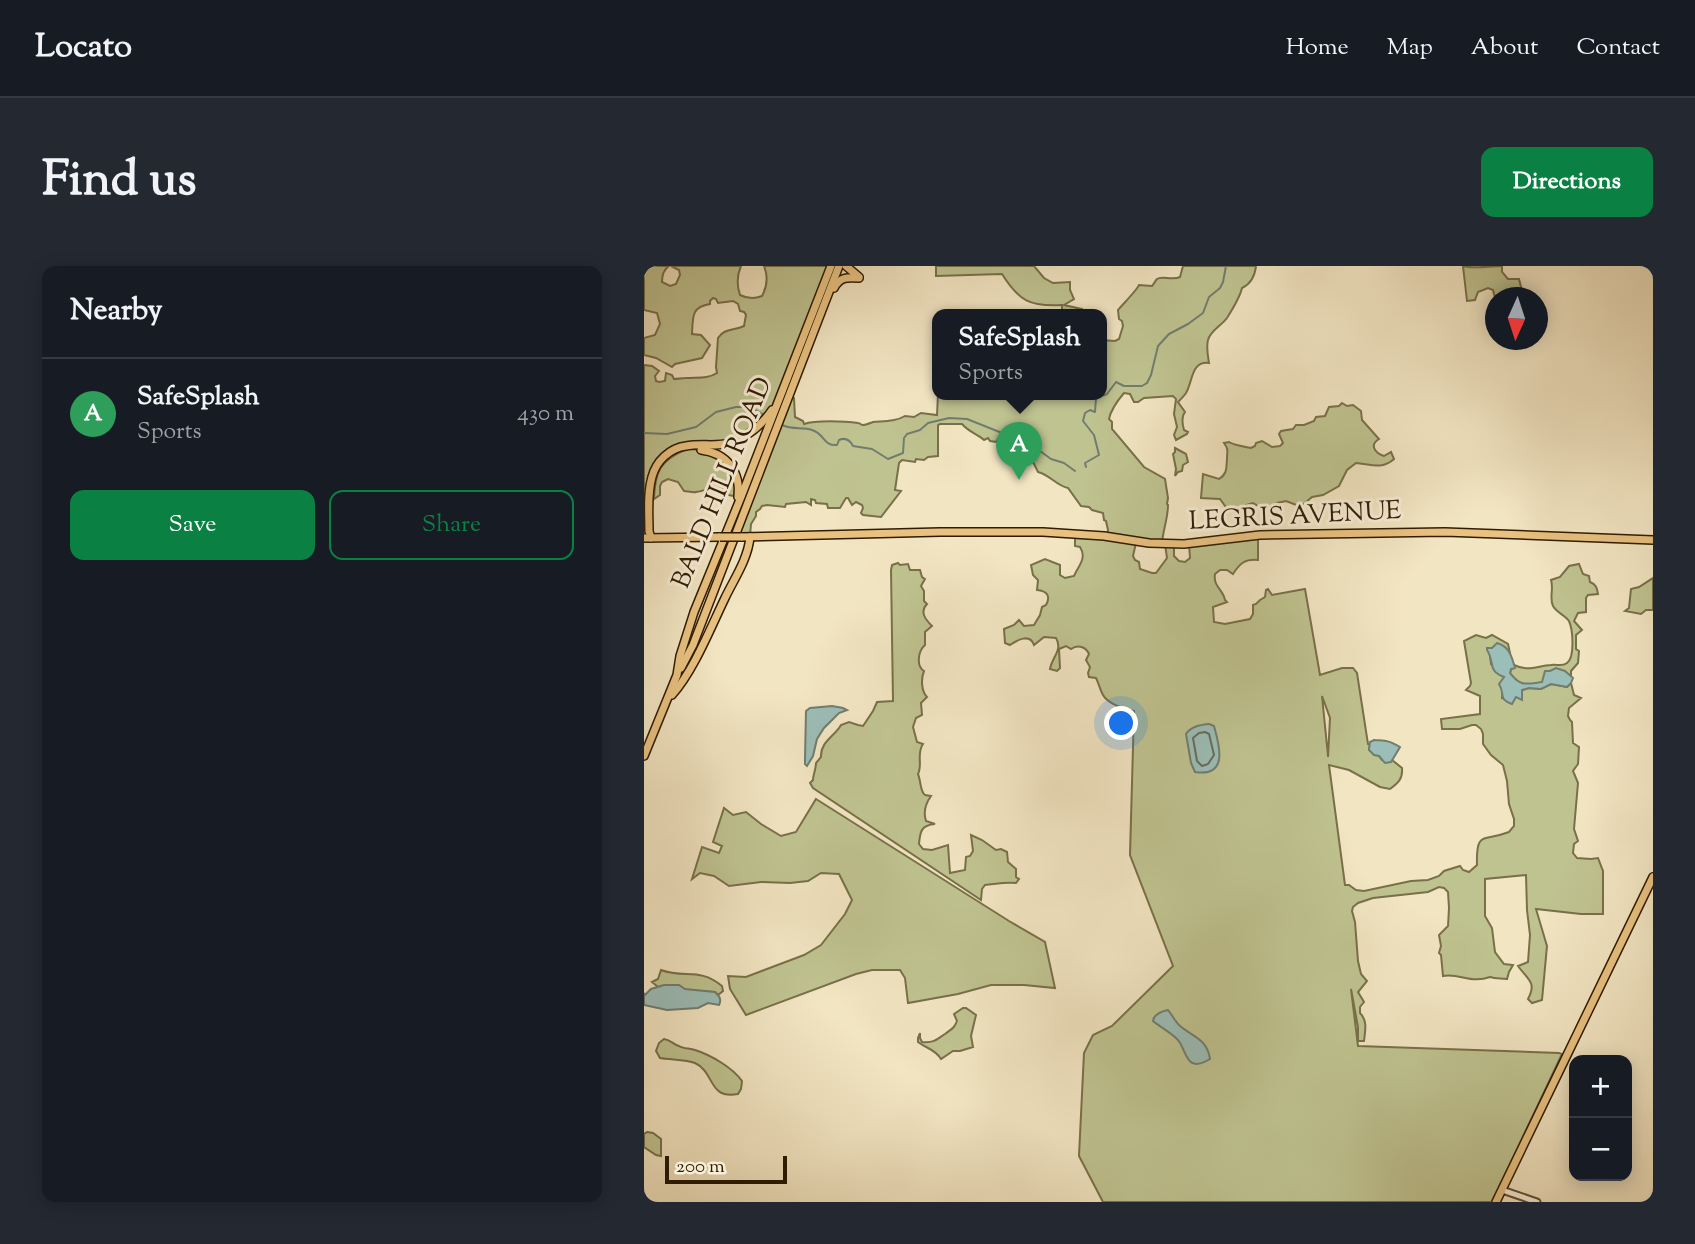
<!DOCTYPE html>
<meta charset="utf-8">
<style>
body{margin:0;font-family:"Sorts Mill Goudy",serif;background:#242831;color:#f1f3f6}
.controls{position:absolute;right:21px;bottom:21px;display:grid;overflow:hidden;border-radius:14px;box-shadow:0 4px 18px #0003}
.controls button{width:63px;height:63px;display:grid;place-items:center;padding:0;border:0;border-bottom:2px solid #363941;background:#171b24;color:#f1f3f6;font:35px sans-serif}
.compass{position:absolute;left:841px;top:21px;width:63px;height:63px;border-radius:50%;background:#171b24;box-shadow:0 4px 18px #0003;rotate:183deg}
.scale{position:absolute;left:21px;bottom:18px;width:122px;box-sizing:border-box;padding-left:7px;border:4px solid #301c02;border-top:0;font-size:19px;line-height:24px;white-space:nowrap;color:#301c02;-webkit-text-stroke:5px #f7eed7;paint-order:stroke}
.you{position:absolute;left:478px;top:458px;width:24px;height:24px;margin:-18px;border:5px solid #fff;border-radius:50%;background:#1a73e8;box-shadow:0 0 0 10px #1a73e833}
.badge{display:grid;place-items:center;width:46px;height:46px;border-radius:50%;background:#0b8043;color:#fff;font-size:23px;font-weight:700}
.pin{position:absolute;translate:-50% -58px;filter:drop-shadow(0 2px 4px #0008)}
.pin::after{content:'';position:absolute;top:37px;width:24px;height:21px;background:inherit;clip-path:polygon(0 0,100% 0,50% 100%)}
.popup{position:absolute;left:288px;top:43px;width:175px;height:91px;box-sizing:border-box;display:grid;place-content:center;border-radius:14px;background:#171b24;filter:drop-shadow(0 2px 5px #0005);font-size:23px;white-space:nowrap;color:#9ea1a6}
.popup b{font-size:26px;color:#f1f3f6}
.popup::after{content:'';position:absolute;left:50%;top:100%;margin-left:-14px;border:14px solid transparent;border-top-color:#171b24}
.list{margin:0;padding:0;list-style:none}
h2{display:flex;justify-content:space-between;align-items:center;height:91px;margin:0;padding:0 28px;font-size:30px}
h2 small{font-size:23px;font-weight:400;color:#9ea1a6}
.list li{display:grid;grid-template-columns:46px 1fr auto;gap:21px;align-items:center;box-sizing:border-box;height:112px;padding:0 28px;border-top:2px solid #363941}
.list b{display:block;font-size:26px;white-space:nowrap}
.list p{margin:0;font-size:23px;white-space:nowrap;color:#9ea1a6}
.list em{font-size:23px;font-style:normal;color:#9ea1a6}
.actions{display:flex;gap:14px;padding:21px 28px}
.actions a{flex:1;padding:16px 0;border:2px solid #0b8043;border-radius:14px;text-align:center;font-size:24px;color:#0b8043}
.actions .main{background:#0b8043;color:#fff}
.map{position:relative;flex:none;width:1009px;height:936px;overflow:hidden;border-radius:14px}
header{display:flex;align-items:center;gap:42px;box-sizing:border-box;height:98px;padding:0 35px;background:#171b24;border-bottom:2px solid #363941}
header strong{font-size:33px}
nav{display:flex;gap:38px;margin-inline-start:auto;font-size:24px}
.intro{display:flex;align-items:center;justify-content:space-between;box-sizing:border-box;height:168px;padding:0 42px}
h1{margin:0;font-size:49px}
.button{padding:18px 32px;border-radius:14px;background:#0b8043;color:#fff;font-size:24px;font-weight:700}
main{display:flex;gap:42px;padding:0 42px}
aside{flex:1;background:#171b24;border-radius:14px;box-shadow:0 4px 18px #0003}
.map>svg:first-child{display:block}
.green{fill:#bfc390;stroke:#787049;stroke-width:2;fill-rule:evenodd}
.water{fill:#9cbeb8;stroke:#717d6f;stroke-width:2}
.lines{fill:none;stroke-linecap:round;stroke-linejoin:round}
.shore{stroke:#666d5d;stroke-width:2}
.stream{stroke:#717d6f;stroke-width:2}
.minor-casing{stroke:#604e32;stroke-width:9}
.major-casing{stroke:#301c02;stroke-width:10}
.minor{stroke:#f7eed7;stroke-width:5}
.major{stroke:#e9c281;stroke-width:7}
.major-bridge-casing{stroke:#301c02;stroke-width:10;stroke-linecap:butt}
.major-bridge{stroke:#e9c281;stroke-width:7}
.labels{text-anchor:middle;dominant-baseline:central;stroke-width:6;stroke-linejoin:round;paint-order:stroke}
.street-label{font-size:26px;fill:#301c02;stroke:#f7eed7}
</style>
<header>
<strong>Locato</strong>
<nav><a>Home</a><a>Map</a><a>About</a><a>Contact</a></nav>
</header>
<div class="intro"><h1>Find us</h1><a class="button">Directions</a></div>
<main>
<aside>
<h2>Nearby<small></small></h2>
<ul class="list">
<li><span class="badge" style="background:#2e9e5b">A</span><div><b>SafeSplash</b><p>Sports</p></div><em>430 m</em></li>
</ul>
<div class="actions"><a class="main">Save</a><a>Share</a></div>
</aside>
<div class="map">
<svg width="1009" height="936" viewBox="0 0 1009 936">
<rect width="100%" height="100%" fill="#f2e5c2"/>
<filter id="stains"><feTurbulence type="fractalNoise" baseFrequency=".00286" numOctaves="4"/><feColorMatrix values="0 0 0 0 .2 0 0 0 0 .09 0 0 0 0 .02 0 0 0 .5 -.17"/></filter>
<radialGradient id="worn" r=".72"><stop offset=".6" stop-color="#630" stop-opacity="0"/><stop offset="1" stop-color="#630" stop-opacity=".3"/></radialGradient>
<g class="green">
<path d="M0 0H25C19 4 18 10 18 16L26 20 32 18 36 9 35 4 27 0H97C93 9 93 20 96 29 104 33 110 33 118 30 123 21 124 10 120 0H189L139 125 122 153 89 176 41 180 27 186 8 209 5 252H0V99L8 100 15 105 11 110 12 115 15 116 21 115 22 107 28 109 30 113C34 113 38 112 42 112 53 111 64 113 73 107L72 101 74 72C80 62 90 65 100 60L102 49 100 46 96 45 94 38 89 35 74 37 72 33 69 32 66 35V38C47 41 49 51 48 68L57 69 66 79 58 92 31 98 28 101 12 92 0 89V72L11 69 16 58 13 47 0 44Z"/>
<path d="M292 0H390L400 12 409 17 426 16V24L430 33 420 39 438 43V48H418V39C386 41 375 35 358 8L292 10Z"/>
<path d="M539 0H612C611 9 607 18 598 22 596 31 588 44 583 52 577 60 566 65 564 74 562 81 564 90 565 97 547 95 549 115 542 127 540 130 537 133 534 136L541 146C537 151 538 157 540 164L544 166 543 168 532 174 530 169 533 161 530 148 532 133 529 130 500 132 494 136H490L486 128 480 127C474 134 467 143 465 153L468 156V163L500 201 521 213 524 232 523 238 524 239C524 252 519 264 518 277H492L489 290 491 294 495 296 496 303 508 307H512L523 292 521 278H530V290L535 295 541 296 546 292 545 278 614 270V294C601 293 596 297 589 308L583 304H576L571 308C569 321 579 323 581 334L583 336 569 341 570 356 581 358 606 353 609 348V339L612 338 616 334 621 331 622 324 624 323 628 329 661 323 676 409 698 402H709L713 407 724 478 726 479 725 484 735 490 738 494H748L758 502C759 513 754 517 746 523L736 521 705 504 685 499 701 619H705L712 624 720 625 767 615 784 614 795 610 800 605 816 600 819 604 825 606 833 599C832 564 839 576 865 566L870 560V553L865 538 863 515 859 499 847 489 839 478V468L837 463 832 459H828L816 463H798L797 453 836 448V430L822 424 826 420 827 417 820 375 832 369 842 372 848 369 864 378 866 387 846 389 847 398 860 411 858 432 869 433 878 424 885 422 897 423 907 418 923 421 927 417 930 429 937 432 925 442 924 450 926 454 928 456 929 477 935 481 934 498 929 505 934 517 930 563 934 575 930 578 929 587 933 592 947 593 954 592 959 605V648H937L892 643 903 680 898 734 888 737 884 733C893 716 884 714 874 700L884 696 886 669 883 644 882 609 841 613V650L848 662 851 686 860 698 869 699 865 706 863 713C857 712 852 713 846 711 827 718 816 707 799 710L797 689 795 687 797 680 795 669 804 660 805 642 804 626 800 622 795 621 784 626 729 632 714 637 709 641 708 645 711 656 714 695 717 708 723 715 714 726 720 736 716 741V747C724 755 721 765 720 775H714V761L707 723 714 780 915 787 918 788 848 936H459L435 890 440 787 449 769 468 760 529 700 486 589 490 445C482 444 464 438 459 429 456 424 455 418 452 412L445 411 444 407 446 401 442 394 445 388C442 381 434 378 427 383L422 380 415 383 416 402 413 405 406 403C408 391 419 384 412 372L400 371 390 379C386 367 373 374 366 379L361 377 360 363 370 359 375 354 380 360 390 359 396 349 398 341 402 339C407 330 403 325 393 324L394 314 389 309 387 299 401 293 416 299V309L421 312 430 310C435 299 443 292 436 281L431 280V270L463 271 464 264 462 255 460 254 459 247 448 244 445 241 437 240 424 222C413 220 406 209 394 206L382 182 355 171 352 176 346 175 344 172 340 174C333 168 325 166 318 158H296L294 159V190L284 191 280 194 272 193 271 196 258 194 255 197 251 224 257 225 237 251 219 249 217 247 219 242 218 239 212 236 208 239 204 232H202L196 242H184L183 238 172 237 171 234 167 233V239L162 236 142 238 141 241 123 239 118 240 116 243 112 246V250L107 258 106 270 93 271 145 131 150 132 151 151 159 155 160 158C171 154 201 155 214 157 216 157 217 159 219 159 222 159 226 157 229 156 240 155 251 156 261 150L270 151 277 147 293 149 294 128H457V74L471 75 475 73 479 60 478 55 475 53 474 44C479 38 493 24 495 19L508 20C510 18 511 15 513 13 518 9 528 15 536 11ZM678 430 686 452 684 491V490Z"/>
<path d="M819 0C830 3 845 0 858 0V6L864 13H875L879 29 851 32 849 24 844 22 834 26 831 34 823 35Z"/>
<path d="M698 137 703 140 709 139 717 145 718 154 735 173C725 179 731 187 740 190L747 186 750 193C738 204 726 198 712 197L703 204 695 220 679 229 668 231 655 242V240L642 235 633 237 623 243H619L609 237 602 239 600 243 591 242 584 244 576 233 557 232 559 208 575 213C584 207 582 202 583 193 583 185 585 184 580 177L585 176C589 179 602 181 607 182L611 180 612 177 618 175 628 181 636 180 639 177 635 168 637 165 649 163 652 159H660L670 155 672 151 681 150 685 141 695 140Z"/>
<polygon points="531,182 542,188 544,196 539,199 538,205 534,206 531,210 532,203 529,188 531,186"/>
<path d="M43 183 61 184 90 204 94 231 85 229C76 217 65 224 52 226 49 227 43 225 40 225L34 216 24 213 18 216 16 220V229L10 233C11 205 16 194 43 183Z"/>
<path d="M254 297 256 299 264 298 266 304H276L278 311 281 313 277 320 280 325V335L283 338C275 346 282 354 288 360L281 366V379C274 385 272 400 280 405 277 412 277 425 283 431L277 437 278 449 272 452 269 461 273 476 279 478C272 488 279 498 274 508 277 515 276 526 281 529L287 530C282 537 279 546 282 555L291 558C277 559 276 566 275 578L279 583 288 584 304 579 306 607 321 604 322 591 326 590 329 585 327 569 338 574 352 584 357 583 363 586 364 596 372 603V611L375 613 372 617C360 616 352 618 341 619L338 623 337 634 169 522 166 517 169 514C169 508 172 504 172 497L177 491C176 476 191 470 197 459L205 456 214 459 219 460 229 445 233 436 249 435 247 304 248 299Z"/>
<path d="M935 298 939 308 945 310 946 316C952 318 953 322 954 328L944 329 942 332V346L934 347 930 355 938 364 932 369V383L935 385 934 397 927 405V410C914 413 893 420 880 418 874 417 870 412 866 407L867 403 870 402V399C884 406 893 400 907 399 913 398 918 401 923 397 931 391 929 364 925 355 921 349 913 347 909 340 905 332 910 323 907 314L916 311 925 300Z"/>
<polygon points="1009,312 1009,344 1002,344 997,348 981,345 985,342 987,323 995,321"/>
<polygon points="172,533 365,655 401,676 411,722 380,719 347,719 314,728 264,737 261,712 256,704 228,704 212,708 102,749 86,723 84,710 102,711 160,689 177,679 201,648 208,634 195,608 177,607 164,615 146,617 117,616 85,620 70,610 56,607 48,613 58,581 75,587 78,580 69,576 80,542 89,549 102,546 117,558 137,570 152,566"/>
<path d="M17 704C41 713 55 701 78 720L79 725 74 729 71 726C62 725 51 726 42 724 32 722 25 718 14 721L8 716 14 713Z"/>
<path d="M319 742H322L332 749 327 770 329 781 316 785H309L297 793C291 783 283 783 274 776V772L276 767V772L278 776C290 777 292 774 301 768 307 763 310 763 313 755L310 748Z"/>
<path d="M20 773C27 774 28 778 35 780 39 783 46 782 51 784 67 789 89 802 98 815L97 823 94 828C64 834 71 806 51 797 42 793 27 794 16 792L12 785 15 777Z"/>
<polygon points="3,866 9,867 17,873 17,890 12,889 0,881 0,868"/>
</g>
<g class="water">
<path d="M853 377C865 380 868 391 871 402L867 403 866 407C876 421 883 418 898 416L901 405H906L912 402 921 405 929 412 927 417 923 421 907 418 897 423 885 422 878 424V434L872 431 868 438C853 432 862 429 855 418L860 411C843 405 851 396 843 384V382H848Z"/>
<polygon points="188,440 199,442 203,444 195,447 180,462 173,473 169,490 163,500 161,498 161,493 162,445 166,442"/>
<path d="M565 458 570 460C576 481 584 511 551 506L547 497 542 468C547 460 557 459 565 458Z"/>
<path d="M730 474C742 475 744 474 756 481L747 496 741 497 735 490 730 489 725 484 726 476Z"/>
<path d="M20 719H35L41 723 71 726C75 730 78 733 75 739L64 737 54 742 23 744 0 739V727L1 729 7 723Z"/>
<path d="M524 744C528 749 531 755 535 759 548 771 563 772 566 793 540 809 543 782 533 773 526 766 516 761 509 755 509 749 518 745 524 744Z"/>
</g>
<g class="lines">
<polygon class="shore" points="561,466 565,468 570,489 564,498 558,500 553,495 549,472 555,467"/>
<g class="stream">
<path d="M138 159C148 164 158 161 168 164 181 168 179 180 193 179L195 174C202 171 206 174 209 180L228 183 244 193 259 187 260 172 263 168 276 164 284 157 305 152 323 153 373 173 392 182 407 193 420 197 431 205"/>
<polyline points="0,167 23,168 52,161 72,146 92,141 106,141 120,149"/>
<polyline points="442,201 441,197 455,189 450,169 439,155 441,147 446,144 451,146 452,132 463,128 472,116 480,120 498,120 503,117 507,109 514,80 525,68 544,58 559,47 565,31 576,22 579,16 582,0"/>
</g>
<defs>
<polyline id="minor" points="858,924 893,936"/>
<g id="major">
<polyline points="202,0 215,11"/>
<path d="M190 22C196 11 203 11 215 12"/>
<path d="M57 184C83 187 97 206 94 231"/>
<polyline points="97,271 296,266 399,266 460,270 505,277 540,278 616,269 801,266 1009,274"/>
<polyline points="0,272 76,271"/>
<path d="M7 272 5 265C5 248 3 228 8 211 12 195 26 182 42 180 57 177 71 181 86 177 103 171 118 159 128 144"/>
<polyline points="37,402 49,379 195,0"/>
<path d="M28 429C50 404 66 363 81 332 90 313 104 293 106 271"/>
<polyline points="0,490 33,409 36,390 50,346 97,231 187,0"/>
<polyline points="852,936 1009,611"/>
</g>
</defs>
<use href="#minor" class="minor-casing"/>
<use href="#major" class="major-casing"/>
<use href="#minor" class="minor"/>
<use href="#major" class="major"/>
<defs>
<polyline id="major-bridge" points="76,271 97,271"/>
</defs>
<use href="#major-bridge" class="major-bridge-casing"/>
<use href="#major-bridge" class="major-bridge"/>
</g>
<g class="labels">
<g class="street-label">
<text transform="translate(79 217) rotate(-68)">BALD HILL ROAD</text>
<text transform="translate(651 251) rotate(-3)">LEGRIS AVENUE</text>
</g>
</g>
<rect width="100%" height="100%" filter="url(#stains)"/>
<rect width="100%" height="100%" fill="url(#worn)"/>
</svg>
<div class="controls">
<button>+</button>
<button>−</button>
</div>
<svg class="compass" viewBox="-18 -18 36 36"><path d="M0-13l5 13h-10z" fill="#e53935"/><path d="M0 13l5-13h-10z" fill="#9ea1a6"/></svg>
<div class="scale">200 m</div>
<div class="you"></div>
<div class="pin badge" style="left:375px;top:214px;background:#2e9e5b">A</div>
<div class="popup"><b>SafeSplash</b>Sports</div>
</div>
</main>
